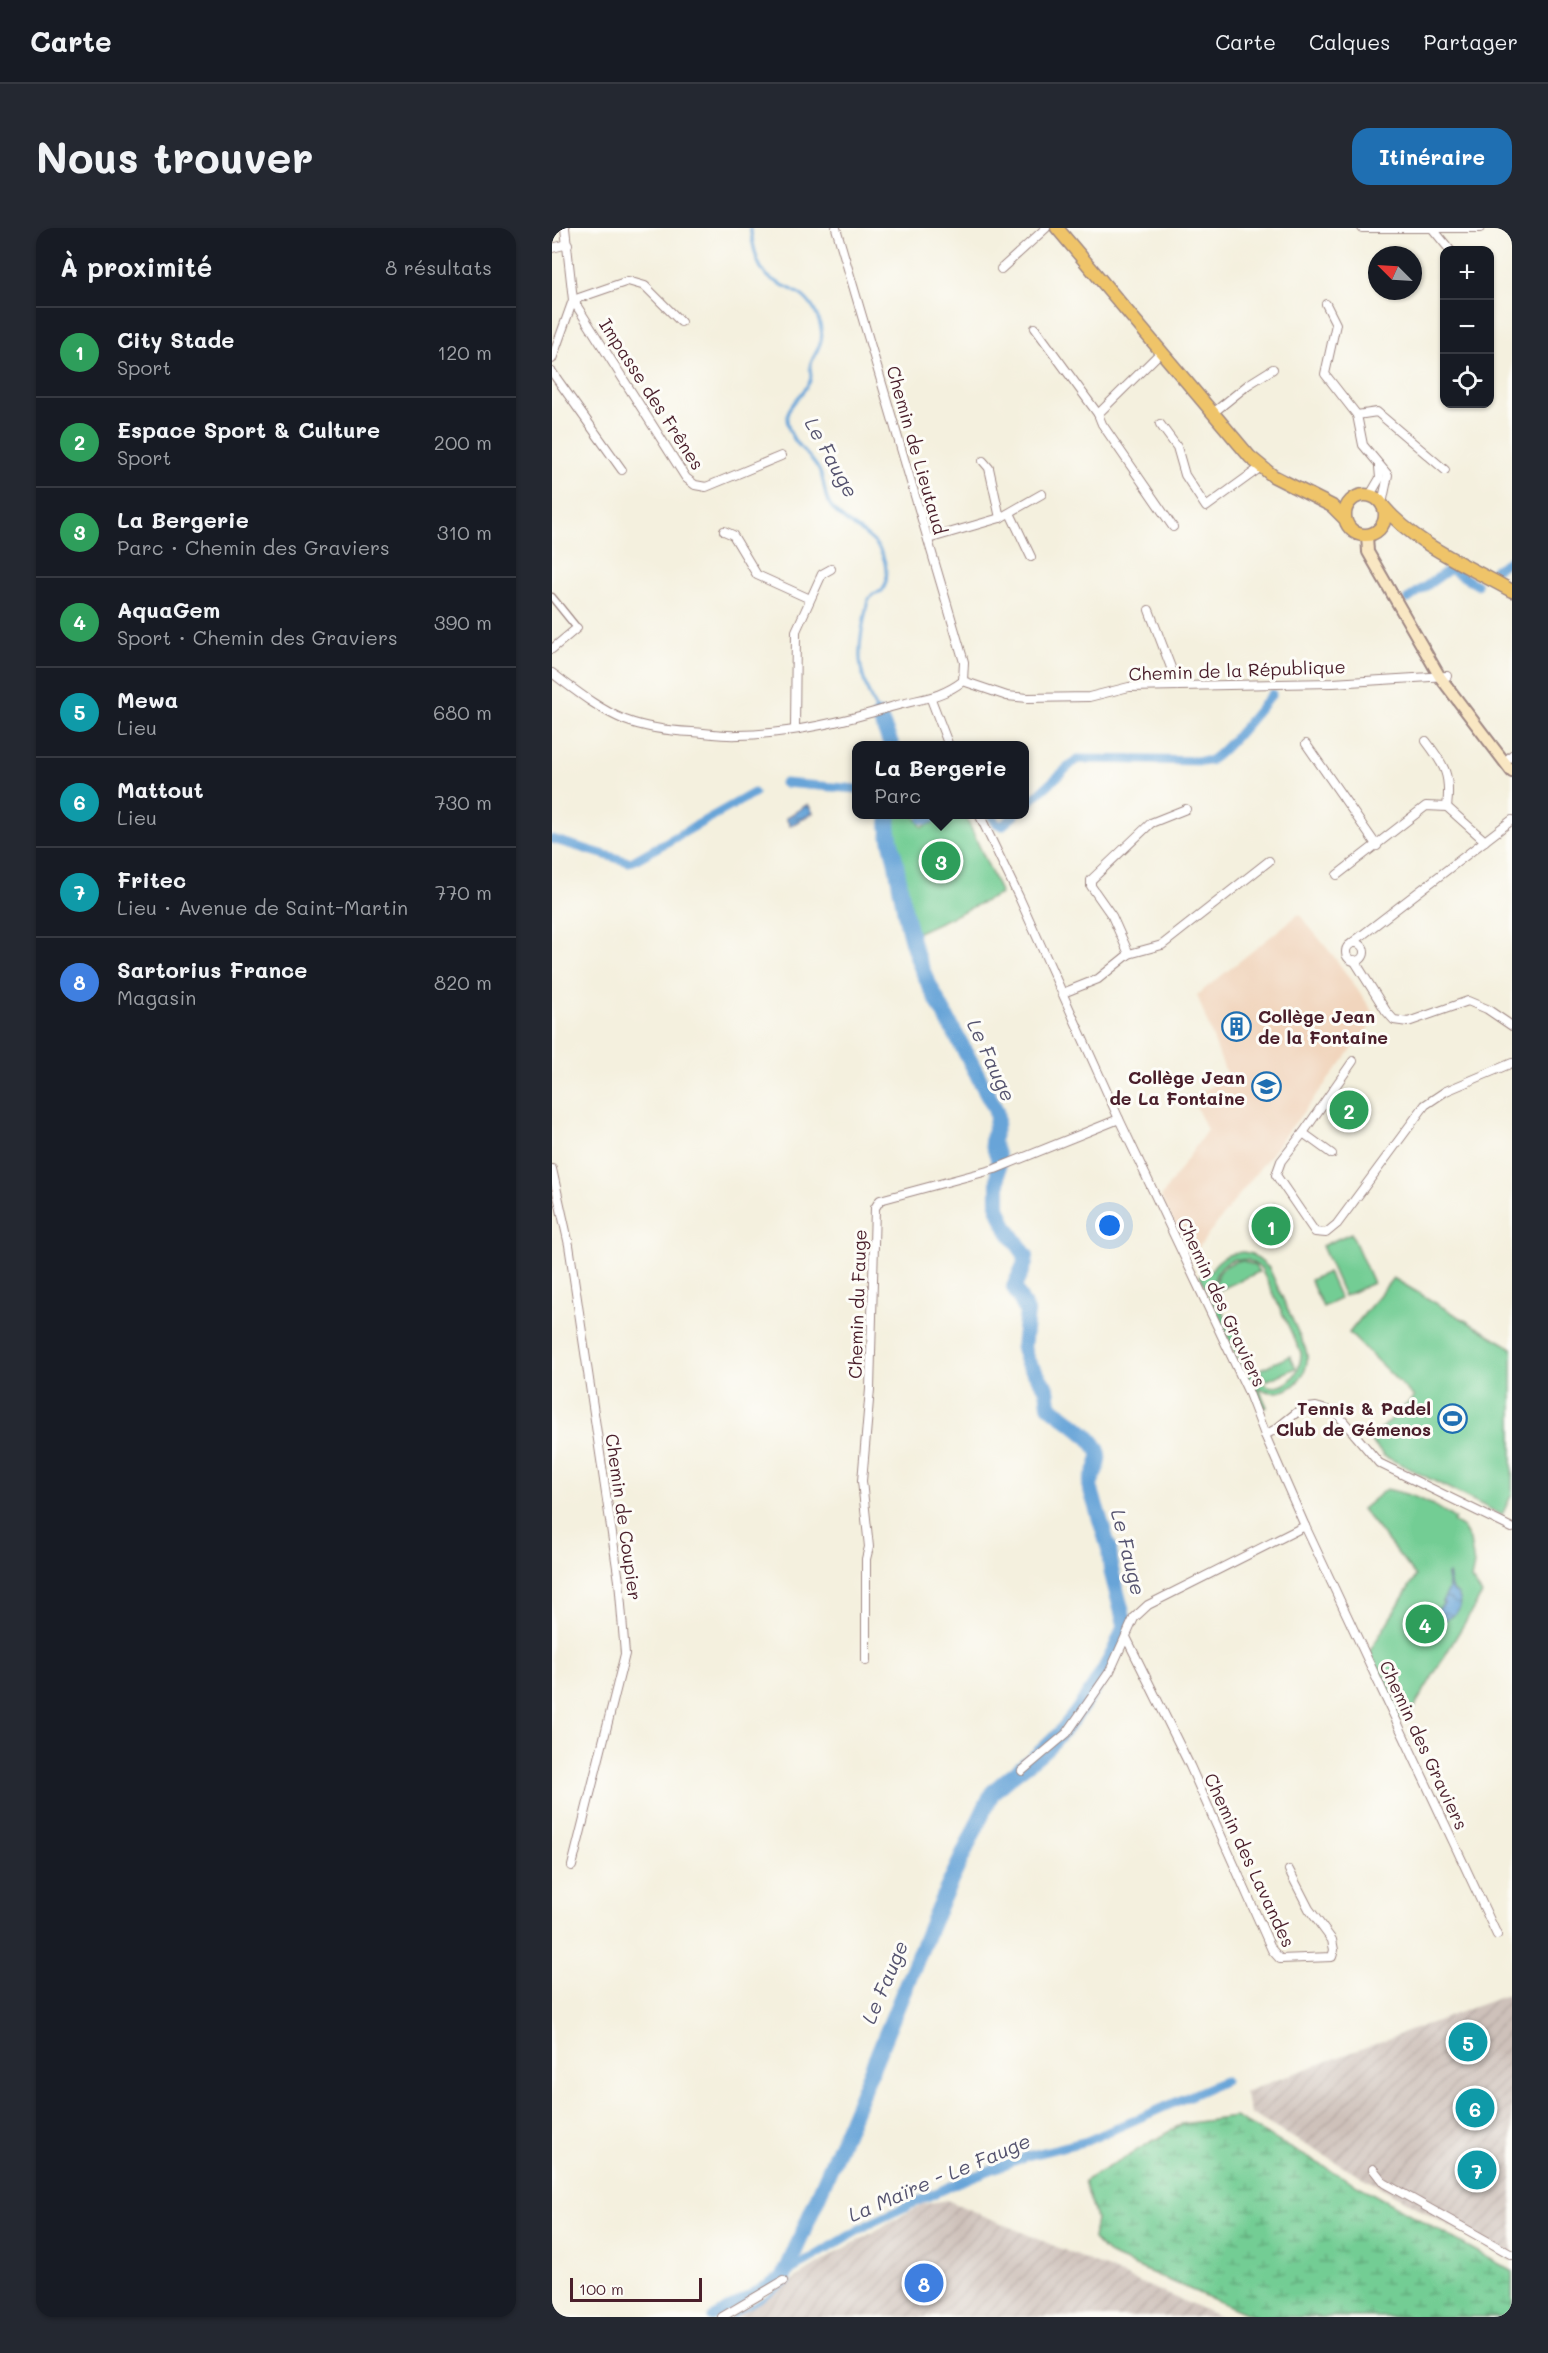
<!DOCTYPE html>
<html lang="fr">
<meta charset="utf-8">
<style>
body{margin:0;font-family:Mali,sans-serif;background:#242831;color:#f1f3f6}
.controls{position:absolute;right:18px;top:18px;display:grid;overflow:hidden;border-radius:12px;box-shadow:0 2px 4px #0004}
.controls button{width:54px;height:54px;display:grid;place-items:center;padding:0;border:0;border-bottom:2px solid #363941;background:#171b24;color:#f1f3f6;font:30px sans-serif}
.compass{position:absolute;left:816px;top:18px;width:54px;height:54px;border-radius:50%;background:#171b24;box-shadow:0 2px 4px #0004;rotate:294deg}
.scale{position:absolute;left:18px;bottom:15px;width:132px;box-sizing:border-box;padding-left:6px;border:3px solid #4a1f2b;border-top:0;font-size:16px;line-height:21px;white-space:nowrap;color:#4a1f2b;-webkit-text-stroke:4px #fdfcf7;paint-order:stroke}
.you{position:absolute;left:558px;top:998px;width:21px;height:21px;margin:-15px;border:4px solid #fff;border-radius:50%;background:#1a73e8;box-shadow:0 0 0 9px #1a73e833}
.badge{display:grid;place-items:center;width:39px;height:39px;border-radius:50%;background:#1f6fb2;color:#fff;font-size:20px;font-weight:700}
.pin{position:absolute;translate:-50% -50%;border:3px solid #fff;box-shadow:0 2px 6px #0006}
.popup{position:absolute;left:300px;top:513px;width:177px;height:78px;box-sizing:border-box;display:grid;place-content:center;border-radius:12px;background:#171b24;filter:drop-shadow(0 2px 4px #0005);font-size:20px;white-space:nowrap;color:#9ea1a6}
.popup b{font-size:22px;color:#f1f3f6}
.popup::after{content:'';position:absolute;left:50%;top:100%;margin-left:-12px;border:12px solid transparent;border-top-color:#171b24}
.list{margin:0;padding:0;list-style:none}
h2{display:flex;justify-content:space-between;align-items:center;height:78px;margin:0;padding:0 24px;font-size:26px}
h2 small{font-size:20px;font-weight:400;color:#9ea1a6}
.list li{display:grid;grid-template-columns:39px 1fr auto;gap:18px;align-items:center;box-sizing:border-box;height:90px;padding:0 24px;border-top:2px solid #363941}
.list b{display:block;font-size:22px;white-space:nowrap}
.list p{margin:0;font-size:20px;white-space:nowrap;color:#9ea1a6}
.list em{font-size:20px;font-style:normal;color:#9ea1a6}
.icon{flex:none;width:33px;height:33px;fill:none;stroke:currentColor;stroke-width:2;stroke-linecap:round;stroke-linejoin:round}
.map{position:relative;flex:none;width:960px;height:2089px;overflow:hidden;border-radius:18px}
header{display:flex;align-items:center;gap:36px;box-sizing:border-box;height:84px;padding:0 30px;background:#171b24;border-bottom:2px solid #363941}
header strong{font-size:28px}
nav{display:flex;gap:33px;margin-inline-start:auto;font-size:21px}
.intro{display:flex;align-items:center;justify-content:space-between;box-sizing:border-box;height:144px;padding:0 36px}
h1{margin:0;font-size:42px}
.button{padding:15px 27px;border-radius:18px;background:#1f6fb2;color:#fff;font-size:21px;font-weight:700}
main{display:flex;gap:36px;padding:0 36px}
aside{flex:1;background:#171b24;border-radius:18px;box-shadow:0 2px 4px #0004}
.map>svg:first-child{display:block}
.built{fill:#f1d5bd}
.industrial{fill:url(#industrial-furrows)}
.wetland{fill:url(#wetland-marsh);stroke:#5e7660;stroke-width:1.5}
.park{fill:#73cd94;stroke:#5e7660;stroke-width:1.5;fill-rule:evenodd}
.water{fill:url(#water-waves);stroke:#586282;stroke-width:1.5}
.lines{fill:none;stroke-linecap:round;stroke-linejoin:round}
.stream{stroke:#67a4d8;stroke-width:3}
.canal{stroke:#67a4d8;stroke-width:9}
.river{stroke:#67a4d8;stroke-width:16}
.pedestrian-casing{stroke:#9f8884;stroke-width:9}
.minor-casing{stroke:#9f8884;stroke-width:10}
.secondary-casing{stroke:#9f8884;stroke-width:14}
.primary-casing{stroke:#9f8884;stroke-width:15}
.pedestrian{stroke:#fff;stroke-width:6}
.minor{stroke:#fff;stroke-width:8}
.secondary{stroke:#f9e7c3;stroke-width:10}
.primary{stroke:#efc469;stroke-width:12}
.labels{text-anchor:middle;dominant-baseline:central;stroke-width:6;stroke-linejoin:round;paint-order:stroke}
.street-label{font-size:18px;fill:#4a1f2b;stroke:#fdfcf7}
.poi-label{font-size:18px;font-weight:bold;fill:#4a1f2b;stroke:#fdfcf7;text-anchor:end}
.water-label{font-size:20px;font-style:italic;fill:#565470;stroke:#fdfcf7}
</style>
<header>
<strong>Carte</strong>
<nav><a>Carte</a><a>Calques</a><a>Partager</a></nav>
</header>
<div class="intro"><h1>Nous trouver</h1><a class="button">Itinéraire</a></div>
<main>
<aside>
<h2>À proximité<small>8 résultats</small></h2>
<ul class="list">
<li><span class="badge" style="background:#2e9e5b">1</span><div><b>City Stade</b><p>Sport</p></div><em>120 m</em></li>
<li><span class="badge" style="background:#2e9e5b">2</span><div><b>Espace Sport &amp; Culture</b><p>Sport</p></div><em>200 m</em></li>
<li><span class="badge" style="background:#2e9e5b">3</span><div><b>La Bergerie</b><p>Parc · Chemin des Graviers</p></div><em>310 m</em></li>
<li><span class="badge" style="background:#2e9e5b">4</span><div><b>AquaGem</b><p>Sport · Chemin des Graviers</p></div><em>390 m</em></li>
<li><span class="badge" style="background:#0f9aa8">5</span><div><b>Mewa</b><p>Lieu</p></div><em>680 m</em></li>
<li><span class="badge" style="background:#0f9aa8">6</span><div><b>Mattout</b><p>Lieu</p></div><em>730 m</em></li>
<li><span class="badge" style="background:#0f9aa8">7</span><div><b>Fritec</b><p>Lieu · Avenue de Saint-Martin</p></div><em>770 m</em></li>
<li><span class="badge" style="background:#3f7fe0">8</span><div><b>Sartorius France</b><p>Magasin</p></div><em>820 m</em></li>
</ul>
</aside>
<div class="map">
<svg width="960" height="2089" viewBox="0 0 960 2089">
<defs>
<pattern id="industrial-furrows" width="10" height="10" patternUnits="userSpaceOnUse" patternTransform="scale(1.5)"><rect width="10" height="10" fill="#cec1ba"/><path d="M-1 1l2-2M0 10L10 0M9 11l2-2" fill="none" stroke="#b2a5a0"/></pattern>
<pattern id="wetland-marsh" width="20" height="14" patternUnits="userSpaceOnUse" patternTransform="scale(1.5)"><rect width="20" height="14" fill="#73cd94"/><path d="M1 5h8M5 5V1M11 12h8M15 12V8" fill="none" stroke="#60a679"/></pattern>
<pattern id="water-waves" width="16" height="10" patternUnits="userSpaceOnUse" patternTransform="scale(1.5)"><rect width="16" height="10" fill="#67a4d8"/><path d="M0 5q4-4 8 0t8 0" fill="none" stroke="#5785af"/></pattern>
</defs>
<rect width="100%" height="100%" fill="#fdfcf7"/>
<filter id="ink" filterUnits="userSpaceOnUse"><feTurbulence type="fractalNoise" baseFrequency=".0167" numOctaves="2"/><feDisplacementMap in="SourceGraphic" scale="12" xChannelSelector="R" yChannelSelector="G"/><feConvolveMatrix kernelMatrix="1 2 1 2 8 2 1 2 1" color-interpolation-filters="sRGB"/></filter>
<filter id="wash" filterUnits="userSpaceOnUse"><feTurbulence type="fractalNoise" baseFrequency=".008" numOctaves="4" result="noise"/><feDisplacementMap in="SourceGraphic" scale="24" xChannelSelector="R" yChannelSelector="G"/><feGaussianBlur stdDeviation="1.35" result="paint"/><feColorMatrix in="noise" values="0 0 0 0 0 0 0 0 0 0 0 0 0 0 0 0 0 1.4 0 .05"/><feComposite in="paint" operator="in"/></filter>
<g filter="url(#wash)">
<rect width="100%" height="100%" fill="#f4f0de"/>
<polygon class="built" points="747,686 783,730 825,789 639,1029 609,969 655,902 640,870 675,848 645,767"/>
<g class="industrial">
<polygon points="960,1765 960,2033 699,1886 692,1864"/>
<polygon points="395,1972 668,2089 183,2089 277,2029 371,1976"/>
</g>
<polygon class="wetland" points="683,1889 960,2043 960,2089 702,2089 558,2027 541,2011 544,1990 532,1953 630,1896"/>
<g class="park">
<polygon points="338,587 362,587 370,599 399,587 413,587 449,666 360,707 349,674 337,595"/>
<polygon points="722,976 737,1009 716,1019 702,986"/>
<polygon points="799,1005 821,1055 792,1068 770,1018"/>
<path d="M691 1024 700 1026 717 1040 754 1122C759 1142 744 1165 721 1164 717 1164 711 1162 707 1161L715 1179 709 1181 648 1048 654 1045 656 1047C664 1032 674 1025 691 1024ZM682 1031 696 1032 709 1040 749 1125C749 1148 729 1170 706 1152 699 1147 663 1069 662 1060 661 1046 669 1036 682 1031Z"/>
<path d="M690 1032 703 1038 707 1044 665 1063C660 1045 673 1035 690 1032Z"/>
<polygon points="776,1044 788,1071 771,1079 758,1052"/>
<polygon points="841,1050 960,1120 960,1266 950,1287 832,1228 818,1212 862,1169 797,1105"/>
<polygon points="738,1128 744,1140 714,1153 708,1141"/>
<path d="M834 1261C859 1266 882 1275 903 1291L901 1294 911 1300 918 1312 922 1337 919 1351 930 1366 858 1486 846 1492 816 1426 864 1348 810 1281Z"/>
</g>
<g class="water">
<polygon points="256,576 261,585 238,598 234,590"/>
<path d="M896 1346C898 1350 898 1357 899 1360 901 1363 904 1364 906 1367 916 1382 895 1392 884 1395L883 1385 892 1375 890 1374 897 1361 895 1347Z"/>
</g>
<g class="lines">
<g class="stream">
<path d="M198 0C201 13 202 28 209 40 221 62 252 55 265 88 275 111 267 117 259 135 256 141 261 147 258 153 253 165 234 178 235 191 237 217 259 224 268 244 272 253 272 262 275 271 287 301 331 301 334 342 335 351 335 355 330 363L321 366 316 372C305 425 302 438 327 488"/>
<polyline points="180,2089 238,2055 233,2046"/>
</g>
<g class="canal">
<polyline points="942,342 960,331"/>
<polyline points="856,371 898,341 925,357"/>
<polyline points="232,555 305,561"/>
<path d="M473 578 525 531 657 533C672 527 707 481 720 466"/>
<polyline points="438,586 444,595 450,598 464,586"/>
<polyline points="370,591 376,592 388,586"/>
<polyline points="0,611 77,634 81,633 202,565"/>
<polyline points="160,2089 317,1996 407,1954 475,1928 535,1913 672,1853"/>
</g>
<g class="river">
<polyline points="327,488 340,518"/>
<path d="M233 2046 297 1896 386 1680 440 1565C457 1547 479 1535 497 1517 524 1491 563 1432 573 1396L559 1342 557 1321 538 1259C539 1249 546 1241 547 1232 551 1212 509 1189 497 1177L495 1161 475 1133 471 1120 475 1084 462 1059 473 1035 474 1028 454 999 446 979V929L440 914 445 892 444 883C440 873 434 864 429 854 411 818 390 784 373 748 356 712 351 674 344 636 341 620 334 603 337 586"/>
</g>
</g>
</g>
<g filter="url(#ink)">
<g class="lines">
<defs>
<polyline id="pedestrian" points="0,369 25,400"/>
<g id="minor">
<polyline points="284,0 412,434 411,453"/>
<polyline points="810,0 928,0"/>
<polyline points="880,0 898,22"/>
<polyline points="0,20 16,16"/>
<polyline points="449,41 494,0"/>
<polyline points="774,76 784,96 773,146 805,187 811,217 836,247 830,276"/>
<polyline points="129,94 93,58 76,53 21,72 134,250 143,257 154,259 229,228"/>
<polyline points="483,100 546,186"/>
<polyline points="610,123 546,186 550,196 621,299"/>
<polyline points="0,131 21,72 13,0"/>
<polyline points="0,144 70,242"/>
<polyline points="661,185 697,156 721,141"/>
<polyline points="805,187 825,184 893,242"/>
<polyline points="608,196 625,219 633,247 654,279 709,239"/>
<polyline points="431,233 437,240 448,290"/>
<polyline points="818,267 828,250 827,239"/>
<polyline points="458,285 479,329"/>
<polyline points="172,303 181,307 205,347 258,371"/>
<polyline points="376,311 448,290 490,266"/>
<polyline points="597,382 626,458"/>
<polyline points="0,421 25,400"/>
<path d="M0 445C23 462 46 481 73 492 94 500 119 503 140 504 156 505 171 508 186 507 238 506 290 494 339 479 367 470 386 472 411 453"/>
<polyline points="411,453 455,468 476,470 537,469 577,459 781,455 895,448"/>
<polyline points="379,471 397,518"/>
<polyline points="243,501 244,403 270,346 279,341"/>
<path d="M874 513C893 538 899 547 895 579"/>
<polyline points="754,516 825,618"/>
<polyline points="957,530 960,527"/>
<polyline points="427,586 467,669 567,891 696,1163 713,1207 753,1298 945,1707"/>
<polyline points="785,647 874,578 895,579 933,613"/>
<polyline points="800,715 960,592"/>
<circle cx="803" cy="724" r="9"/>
<polyline points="577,726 560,688 539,658 539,652 599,595 634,581"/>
<polyline points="802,732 834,783 842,792 856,794 916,773 935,781 960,798"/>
<polyline points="511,765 546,751 577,726 610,717 717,633"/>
<polyline points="751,905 801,833"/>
<polyline points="780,926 751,905 729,933 724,947 763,1004 774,1005 785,996 873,877 894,863 960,835"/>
<polyline points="0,941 17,1017 67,1353 73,1426 20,1638"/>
<polyline points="713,1207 724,1201 749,1181 764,1179 775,1182 787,1188 827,1235 960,1300"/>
<polyline points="574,1409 638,1538 720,1722 728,1731 780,1729 782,1722 780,1712 757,1681 737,1642"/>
<polyline points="314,1433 314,1331 317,1319 310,1253 318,1161 323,980 328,972 443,941 567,891"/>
<polyline points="470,1543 515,1505 558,1443 582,1390 596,1377 753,1298"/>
<polyline points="821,1941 832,1955 960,2027"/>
<polyline points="170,2089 231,2053"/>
</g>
<polyline id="secondary" points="815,307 816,324 888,449 960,544"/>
<g id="primary">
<polyline points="505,0 698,229 721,248 780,278 793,291"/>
<circle cx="813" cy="287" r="20"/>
<path d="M831 278C864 317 916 338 960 363"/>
</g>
</defs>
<use href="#pedestrian" class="pedestrian-casing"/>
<use href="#minor" class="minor-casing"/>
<use href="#secondary" class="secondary-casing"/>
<use href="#primary" class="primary-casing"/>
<use href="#pedestrian" class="pedestrian"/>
<use href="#minor" class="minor"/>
<use href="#secondary" class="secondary"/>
<use href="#primary" class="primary"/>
</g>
</g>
<defs>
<symbol id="building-ring" viewBox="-11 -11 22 22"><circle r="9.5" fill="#fdfcf7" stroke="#1f6fb2" stroke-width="1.5"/><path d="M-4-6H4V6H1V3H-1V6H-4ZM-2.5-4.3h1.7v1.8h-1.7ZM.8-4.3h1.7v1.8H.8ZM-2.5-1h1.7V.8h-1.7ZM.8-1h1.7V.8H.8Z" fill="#1f6fb2"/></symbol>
<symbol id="school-ring" viewBox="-11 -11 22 22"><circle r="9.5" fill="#fdfcf7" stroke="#1f6fb2" stroke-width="1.5"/><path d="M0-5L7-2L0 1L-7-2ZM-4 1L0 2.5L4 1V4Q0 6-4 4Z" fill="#1f6fb2"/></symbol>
<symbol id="stadium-ring" viewBox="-11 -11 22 22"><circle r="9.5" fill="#fdfcf7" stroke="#1f6fb2" stroke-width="1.5"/><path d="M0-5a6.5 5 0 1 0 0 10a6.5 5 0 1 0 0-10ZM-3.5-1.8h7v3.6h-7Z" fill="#1f6fb2"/></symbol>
</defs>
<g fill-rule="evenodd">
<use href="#building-ring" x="668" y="782" width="33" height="33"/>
<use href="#school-ring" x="698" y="842" width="33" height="33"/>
<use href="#stadium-ring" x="884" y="1174" width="33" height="33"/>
</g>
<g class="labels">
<g class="street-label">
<text transform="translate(100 166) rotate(57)">Impasse des Frênes</text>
<text transform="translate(365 222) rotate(74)">Chemin de Lieutaud</text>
<text transform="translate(685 442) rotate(-2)">Chemin de la République</text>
<text transform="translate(670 1074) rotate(65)">Chemin des Graviers</text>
<text transform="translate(305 1076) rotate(-88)">Chemin du Fauge</text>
<text transform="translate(72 1289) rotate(82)">Chemin de Coupier</text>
<text transform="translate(872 1517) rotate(65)">Chemin des Graviers</text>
<text transform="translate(698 1632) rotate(65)">Chemin des Lavandes</text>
</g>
<g class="poi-label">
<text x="706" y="788" text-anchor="start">Collège Jean<tspan x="706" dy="21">de la Fontaine</tspan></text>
<text x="693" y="849">Collège Jean<tspan x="693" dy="21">de La Fontaine</tspan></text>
<text x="879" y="1180">Tennis &amp; Padel<tspan x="879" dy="21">Club de Gémenos</tspan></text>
</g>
<g class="water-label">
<text transform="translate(280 229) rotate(61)">Le Fauge</text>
<text transform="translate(440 832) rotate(65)">Le Fauge</text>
<text transform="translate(577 1324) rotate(76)">Le Fauge</text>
<text transform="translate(332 1754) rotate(-67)">Le Fauge</text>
<text transform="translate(387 1949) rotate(-23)">La Maïre - Le Fauge</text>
</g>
</g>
</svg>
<div class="controls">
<button>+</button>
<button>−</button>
<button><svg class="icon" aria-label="locate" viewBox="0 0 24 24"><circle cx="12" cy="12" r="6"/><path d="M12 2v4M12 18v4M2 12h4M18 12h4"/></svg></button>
</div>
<svg class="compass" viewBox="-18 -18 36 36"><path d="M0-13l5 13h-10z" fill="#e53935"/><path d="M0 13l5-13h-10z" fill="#9ea1a6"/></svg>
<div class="scale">100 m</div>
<div class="you"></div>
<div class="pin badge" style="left:719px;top:998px;background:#2e9e5b">1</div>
<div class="pin badge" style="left:797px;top:882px;background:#2e9e5b">2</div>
<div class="pin badge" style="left:389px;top:633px;background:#2e9e5b">3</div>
<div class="popup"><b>La Bergerie</b>Parc</div>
<div class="pin badge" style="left:873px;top:1396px;background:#2e9e5b">4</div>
<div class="pin badge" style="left:916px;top:1814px;background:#0f9aa8">5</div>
<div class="pin badge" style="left:923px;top:1880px;background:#0f9aa8">6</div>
<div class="pin badge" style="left:925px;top:1942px;background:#0f9aa8">7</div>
<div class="pin badge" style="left:372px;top:2055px;background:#3f7fe0">8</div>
</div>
</main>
